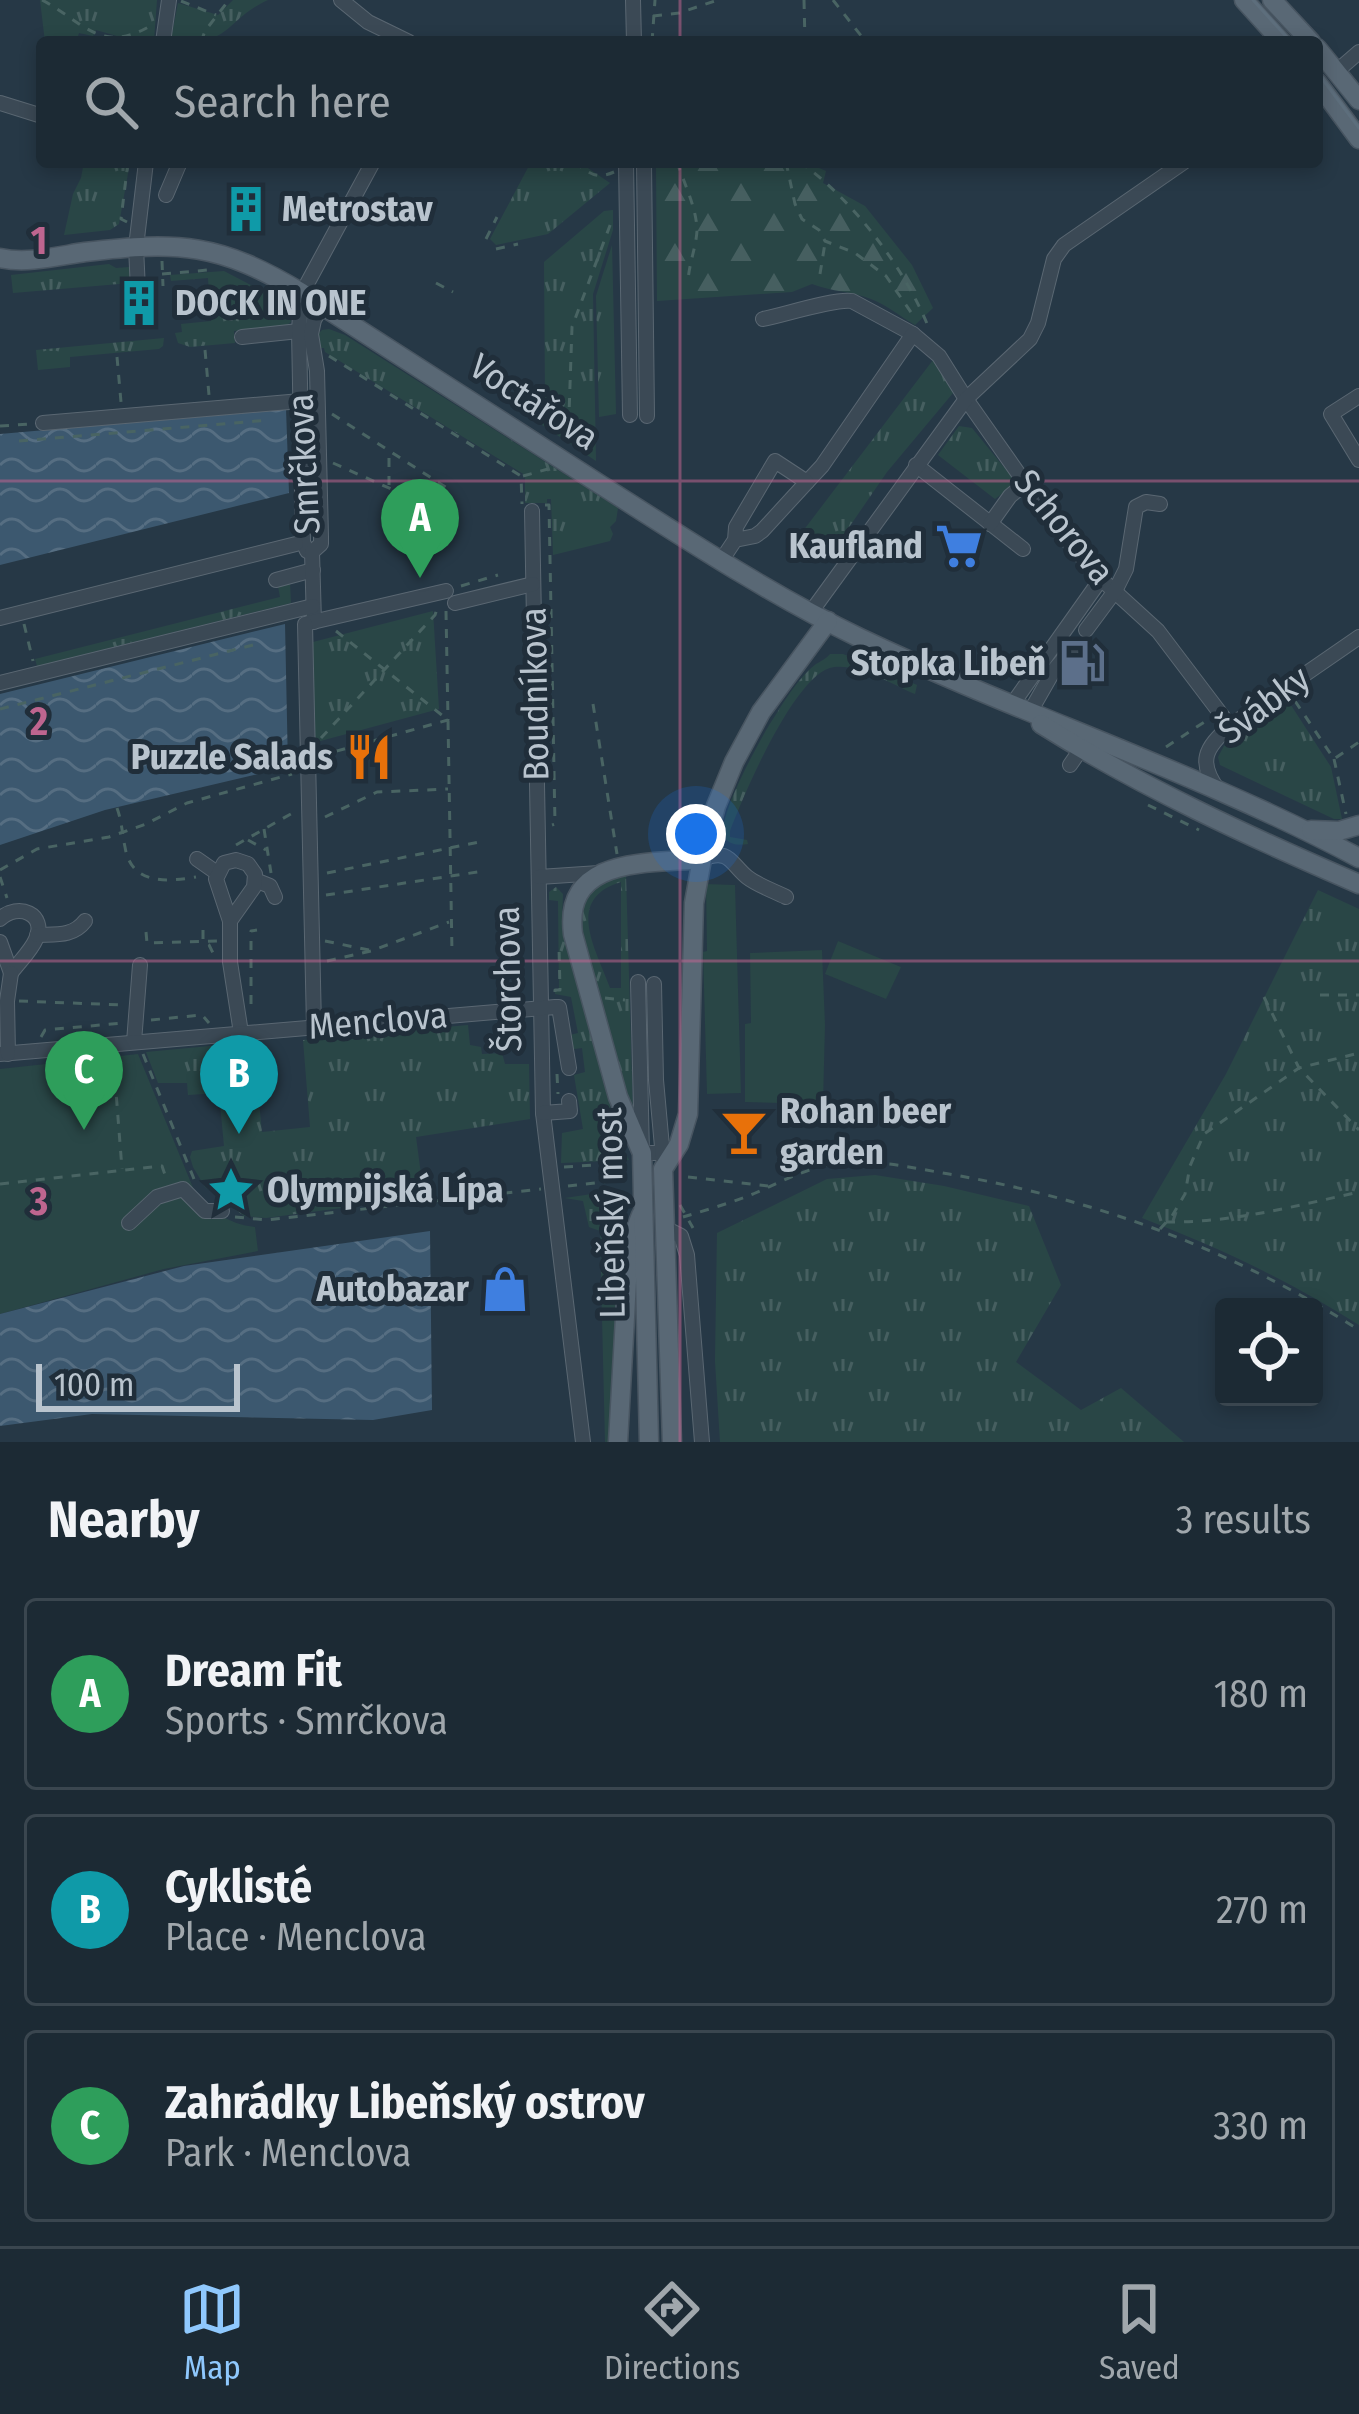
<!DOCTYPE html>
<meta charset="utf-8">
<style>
body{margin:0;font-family:"Fira Sans Condensed",sans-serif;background:#25323c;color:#f1f3f6}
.controls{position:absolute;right:36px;bottom:36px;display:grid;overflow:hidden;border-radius:12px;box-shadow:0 6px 18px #0003}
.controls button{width:108px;height:108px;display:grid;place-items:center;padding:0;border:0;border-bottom:3px solid #3a464f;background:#1c2a34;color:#f1f3f6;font:60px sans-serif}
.scale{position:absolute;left:36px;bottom:30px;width:204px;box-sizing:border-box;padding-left:12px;border:6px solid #b9c4ce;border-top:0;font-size:33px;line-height:42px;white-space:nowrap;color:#b9c4ce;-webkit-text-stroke:9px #202e3a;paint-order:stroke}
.you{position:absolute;left:696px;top:834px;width:42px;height:42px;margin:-30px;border:9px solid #fff;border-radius:50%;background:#1a73e8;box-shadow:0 0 0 18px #1a73e833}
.badge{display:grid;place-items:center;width:78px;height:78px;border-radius:50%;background:#8fc8fd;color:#fff;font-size:39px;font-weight:700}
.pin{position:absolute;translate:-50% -99px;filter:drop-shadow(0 3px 6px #0008)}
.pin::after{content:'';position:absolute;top:63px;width:42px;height:36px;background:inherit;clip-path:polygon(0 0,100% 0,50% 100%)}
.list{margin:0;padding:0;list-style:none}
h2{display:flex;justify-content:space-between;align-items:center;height:156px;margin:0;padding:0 48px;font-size:51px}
h2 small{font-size:39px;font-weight:400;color:#a0a7ac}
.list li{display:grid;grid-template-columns:78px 1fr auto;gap:36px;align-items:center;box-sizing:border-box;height:192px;margin:0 24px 24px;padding:0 24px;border:3px solid #3a464f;border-radius:12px}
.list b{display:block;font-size:45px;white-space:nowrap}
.list p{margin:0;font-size:39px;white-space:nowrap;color:#a0a7ac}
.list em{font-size:39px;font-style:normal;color:#a0a7ac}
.icon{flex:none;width:66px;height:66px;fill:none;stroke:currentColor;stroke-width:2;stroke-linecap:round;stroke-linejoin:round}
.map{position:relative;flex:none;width:1359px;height:1442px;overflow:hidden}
.search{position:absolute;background:#1c2a34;box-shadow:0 6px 18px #0003;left:36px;right:36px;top:36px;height:132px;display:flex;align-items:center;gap:30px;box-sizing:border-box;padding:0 42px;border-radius:12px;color:#a0a7ac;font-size:45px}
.sheet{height:804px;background:#1c2a34}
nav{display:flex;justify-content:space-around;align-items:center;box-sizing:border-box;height:168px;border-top:3px solid #3a464f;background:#1c2a34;font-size:33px;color:#a0a7ac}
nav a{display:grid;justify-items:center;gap:6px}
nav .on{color:#8fc8fd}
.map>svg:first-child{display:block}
.grass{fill:url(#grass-tufts);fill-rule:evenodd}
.forest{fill:url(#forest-firs)}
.garden{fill:#294646}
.water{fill:url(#water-waves)}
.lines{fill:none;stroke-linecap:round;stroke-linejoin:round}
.minor-casing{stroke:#5a6772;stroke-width:16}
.major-casing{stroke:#485561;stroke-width:21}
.path{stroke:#496463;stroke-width:3;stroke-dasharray:9 9;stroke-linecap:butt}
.minor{stroke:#3b4955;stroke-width:14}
.major{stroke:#596875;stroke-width:18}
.tram{stroke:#5d6e7c;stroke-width:3}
.grid{fill:none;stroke:#be658f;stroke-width:3;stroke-opacity:0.55}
.labels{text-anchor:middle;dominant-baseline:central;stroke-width:10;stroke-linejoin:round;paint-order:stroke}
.poi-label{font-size:36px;font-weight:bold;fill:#b9c4ce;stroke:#202e3a;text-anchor:start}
.street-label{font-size:36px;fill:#b9c4ce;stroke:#202e3a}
.grid-label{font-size:39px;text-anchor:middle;font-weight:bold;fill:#be658f;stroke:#202e3a;stroke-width:10;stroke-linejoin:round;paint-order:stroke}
</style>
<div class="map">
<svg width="1359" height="1442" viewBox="0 0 1359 1442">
<defs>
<pattern id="grass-tufts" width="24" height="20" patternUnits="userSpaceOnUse" patternTransform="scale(3)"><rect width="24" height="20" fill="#294646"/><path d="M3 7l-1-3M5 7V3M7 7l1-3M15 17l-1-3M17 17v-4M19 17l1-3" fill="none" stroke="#465f60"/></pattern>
<pattern id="forest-firs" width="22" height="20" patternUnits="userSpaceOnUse" patternTransform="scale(3)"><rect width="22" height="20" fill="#294646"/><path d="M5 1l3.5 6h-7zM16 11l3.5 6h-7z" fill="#465f60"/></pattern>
<pattern id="water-waves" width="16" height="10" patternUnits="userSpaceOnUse" patternTransform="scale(3)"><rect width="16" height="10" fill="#3c586f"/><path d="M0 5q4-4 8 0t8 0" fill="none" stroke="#566e82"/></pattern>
</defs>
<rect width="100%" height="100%" fill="#263846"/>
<g class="grass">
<polygon points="40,0 157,0 154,40 138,42 96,30 93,36 79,33 76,42 45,42"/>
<path d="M233 0H268C222 21 233 48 171 39L178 3 218 15Z"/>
<polygon points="84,162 130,162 119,224 110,230 64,235 73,194 81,178"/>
<polygon points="531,162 579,162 610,183 548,234 496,245 490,239"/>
<polygon points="613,210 613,230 593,294 596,461 533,419 530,411 545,397 544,262 604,211"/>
<polygon points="612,245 616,414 599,417 596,296"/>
<polygon points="109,264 116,268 130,267 131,283 13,293 11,275"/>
<polygon points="224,271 287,304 291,322 284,327 234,331 235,343 190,347 178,343 175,333 182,332 181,324 211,321 208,278 171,281 170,275"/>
<polygon points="329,329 345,335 618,508 616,521 610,527 613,534 610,541 553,555 551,499 547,499 547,503 525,503 525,475 325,352 324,348 317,348 317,335 322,330"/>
<polygon points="164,338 163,346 159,349 70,357 70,367 38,370 36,350"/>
<polygon points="933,360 953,393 887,472 832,552 803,531"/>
<polygon points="959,426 972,428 1012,477 1012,486 995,499 938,455"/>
<polygon points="290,583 291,603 37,666 35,659 280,597 278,586"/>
<polygon points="433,611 439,709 313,743 313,642"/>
<path d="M830 654H843L917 685 915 694C891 684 860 664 834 667 796 671 743 796 730 831V837L747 840 748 844C739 845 728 846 724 835 717 817 763 733 775 716 785 700 800 676 816 664 821 661 826 659 830 654Z"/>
<polygon points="1287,699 1331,767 1342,819 1334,819 1220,765 1218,757 1224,746"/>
<path d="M626 875 633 1112H630L581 927C579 890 593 884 626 875ZM621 882V988H610C596 949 564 899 621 882Z"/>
<polygon points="556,887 563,894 562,921 619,1140 629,1160 561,1163 562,1133 583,1129 574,1075 585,1072 582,1048 574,1049 569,1045 570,1035 578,1033 571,997 555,994 555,990 559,989 558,901 549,900 549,892"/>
<path d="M1318 890 1359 909V1325C1290 1281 1218 1247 1142 1218L1226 1074Z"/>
<polygon points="468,1025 470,1045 481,1047 482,1054 502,1053 505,1064 529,1064 530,1119 416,1137 424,1197 266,1218 244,1216 205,1187 193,1167 190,1157 192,1151 224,1146 219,1093 188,1095 187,1083 158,1083 146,1052 253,1042 262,1132 310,1127 303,1040"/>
<polygon points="875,1175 944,1186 1029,1206 1061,1285 1016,1362 1081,1410 1121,1388 1184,1442 720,1442 715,1361 717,1233 827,1179"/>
<polygon points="619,1190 620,1275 613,1442 605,1442 600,1231 589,1227 583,1201 565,1198"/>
</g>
<path class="forest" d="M656 162H805L826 171 823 183 865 206 912 265 933 308 915 325C901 317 887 305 871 299 852 291 832 292 812 284L792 292 657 301Z"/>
<g class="garden">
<polygon points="706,884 735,885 741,1093 707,1094 703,952 707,951"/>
<polygon points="838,941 901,967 886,999 825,974"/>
<polygon points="822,950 825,1025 823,1104 745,1102 745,1024 751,1023 750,953"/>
<path d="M138 1054 194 1190C211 1211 228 1224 255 1227L258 1251 164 1269 0 1314V1069Z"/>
</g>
<g class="water">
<polygon points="286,409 289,493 0,565 0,434"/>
<polygon points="285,624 288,767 105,810 0,845 0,694"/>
<polygon points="430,1231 432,1410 373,1420 92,1414 0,1426 0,1314 184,1266"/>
</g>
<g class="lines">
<defs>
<g id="minor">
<polyline points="341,0 368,22 409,42"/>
<polyline points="633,0 634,42"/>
<polyline points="163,42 169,0"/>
<polyline points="1337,71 1359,52"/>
<polyline points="0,103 42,116"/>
<polyline points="626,162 630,415"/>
<polyline points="644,162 647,416"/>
<polyline points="166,195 180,162"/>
<polyline points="138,290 136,247 146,162"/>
<polyline points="302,293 373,162"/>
<path d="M763 319C783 315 836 298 852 301L913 334"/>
<polyline points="242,337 299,331"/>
<polyline points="1359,396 1331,414 1359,460"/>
<polyline points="43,423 301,401"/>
<polyline points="916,465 1023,549"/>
<polyline points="807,482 822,466 913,334 939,356 966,399 1058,530 1101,579 1158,631 1230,726"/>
<polyline points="532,511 543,1113 583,1442"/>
<polyline points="990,524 1010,496 1027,482"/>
<polyline points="307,551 303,542 299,331 300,315 309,298"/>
<polyline points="721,561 735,540 736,527 775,461 807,482 762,531 755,536 735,540"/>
<polyline points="276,580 313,570"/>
<polyline points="455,603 533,584"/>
<polyline points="811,612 966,399 1030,339 1038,323 1054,259 1064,245 1184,162"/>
<polyline points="0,618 296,544"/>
<polyline points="314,622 312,552 321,544 321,537 317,371 311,334 314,320 322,306"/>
<polyline points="308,623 446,591"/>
<polyline points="305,624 314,1026"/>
<polyline points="1086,630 1115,591 1126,569 1136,507 1146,502 1160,504"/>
<polyline points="0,683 313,606"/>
<polyline points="1011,706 1101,579"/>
<polyline points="1030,712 1054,670 1072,649"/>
<polyline points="1070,765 1081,749"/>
<path d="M1219 791C1197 762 1205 748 1230 726L1359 637"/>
<polyline points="197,859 217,873"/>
<path d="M702 859C730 848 730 863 747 877 757 885 774 891 786 897"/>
<polyline points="539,877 599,873"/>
<polyline points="255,880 270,886 275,897"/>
<path d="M0 919C18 902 47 914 36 939 31 951 19 962 11 973L0 942"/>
<polyline points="230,921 254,887 255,874 248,864 236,860 224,863 216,879 230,921 230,962 241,1033"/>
<path d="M37 935C55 934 73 937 85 921"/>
<polyline points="638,982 642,1153 674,1153"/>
<polyline points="654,984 656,1080 663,1158"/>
<polyline points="134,1042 140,965"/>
<polyline points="0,1054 555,1007 559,1007 569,1068"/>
<polyline points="8,1054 7,1001 11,973"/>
<polyline points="543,1113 570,1111 569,1101"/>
<polyline points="129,1223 157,1197 183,1189 205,1211 222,1211"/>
<polyline points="665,1228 681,1236 687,1255 702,1442"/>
</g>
<g id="major">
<polyline points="1244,0 1282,42"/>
<polyline points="1272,0 1311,42"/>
<polyline points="1317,48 1359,100"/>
<polyline points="1317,82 1359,139"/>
<path d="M0 258C27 264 58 256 85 252 179 241 220 243 302 293 402 357 502 421 601 485 686 539 769 594 860 638 1024 716 1198 772 1359 858"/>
<path d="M1041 724C1141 787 1250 837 1359 884"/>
<polyline points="1311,830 1339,831 1359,825"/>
<polyline points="618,1442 629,1246 641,1215"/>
<path d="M649 1442 642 1153 618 1097 573 934C563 856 647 864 702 859"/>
<polyline points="672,1442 663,1169 679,1144 688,1114 694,903 702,859 716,806 734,762 761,712 828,621"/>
</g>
</defs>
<use href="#minor" class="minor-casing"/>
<use href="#major" class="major-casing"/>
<g class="path">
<path d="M42 0C85 23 101 55 152 25"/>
<polyline points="804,0 805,42"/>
<polyline points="833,0 866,42"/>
<polyline points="181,1 216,15"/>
<polyline points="653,16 679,13 718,0"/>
<polyline points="124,39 134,42"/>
<polyline points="201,42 205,31 229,0"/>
<polyline points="652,42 655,0"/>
<path d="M574 162C590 173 595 180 614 172"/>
<path d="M677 162C684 183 697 209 697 231 696 247 689 264 688 281"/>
<polyline points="786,162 795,204 802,219 819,230 825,241 855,253 886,276 915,318"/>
<path d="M800 162C852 199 904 267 928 326"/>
<polyline points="127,222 121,219 128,162"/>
<polyline points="486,239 497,217"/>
<polyline points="496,249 518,244"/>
<polyline points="162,261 163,286"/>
<polyline points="162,274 208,270"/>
<polyline points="820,274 825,243"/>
<polyline points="436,283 453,292"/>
<polyline points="205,350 209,395"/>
<polyline points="329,356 521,476 522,504"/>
<polyline points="117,357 121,402"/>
<polyline points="332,414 447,488 447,514"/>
<polyline points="0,426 29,424"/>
<polyline points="19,441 269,420"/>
<polyline points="568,443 572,327 612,220"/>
<polyline points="333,463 447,514 448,518"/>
<polyline points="523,476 548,469"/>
<polyline points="389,485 389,453"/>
<polyline points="545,505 549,505 555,824 552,825"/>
<polyline points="461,586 498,575"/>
<polyline points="24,624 33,661"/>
<polyline points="336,631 448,720 452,953"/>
<polyline points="1295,701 1334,759 1359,742"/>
<polyline points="593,704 617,854"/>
<polyline points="0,709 253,645"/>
<polyline points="321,738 435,615 438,606"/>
<polyline points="1166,747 1209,719"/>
<polyline points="319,756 448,720 446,611"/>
<polyline points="1334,759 1346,814"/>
<polyline points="1148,805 1199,830"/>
<path d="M117 808C122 822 122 833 125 847 131 885 167 882 196 877"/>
<polyline points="325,817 377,792 448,789"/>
<polyline points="264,829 271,873"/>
<polyline points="248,840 266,850"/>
<polyline points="236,845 296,811"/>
<polyline points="0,870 37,849 109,837 146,824 187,803 292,774"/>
<polyline points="327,873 484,841"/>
<polyline points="0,877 7,898"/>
<polyline points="326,895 484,871"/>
<polyline points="203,930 203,942 209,945 216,959"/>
<polyline points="146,932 147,943 219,941"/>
<polyline points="325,941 369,950"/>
<polyline points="327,961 371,951 449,922"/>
<polyline points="555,992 555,990 560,990 559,947"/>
<polyline points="1320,995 1359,995"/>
<polyline points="1264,997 1299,1068 1359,1130"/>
<polyline points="605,998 625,1000"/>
<polyline points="19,1001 123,1005"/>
<polyline points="251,1004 251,931 257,930"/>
<polyline points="151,1020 202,1015 209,1023"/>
<polyline points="41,1037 45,1030 123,1023"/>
<polyline points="143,1054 194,1179"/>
<polyline points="557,1074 558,1094"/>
<polyline points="115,1079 122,1169"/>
<polyline points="564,1167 626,1163"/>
<polyline points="688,1177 768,1186"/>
<polyline points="0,1184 162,1166 166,1178"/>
<polyline points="568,1186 620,1180"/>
<polyline points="680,1205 693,1228"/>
<polyline points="235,1217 266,1220 541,1189"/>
<path d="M683 1217C706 1210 731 1203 753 1194 781 1182 808 1167 839 1163 876 1159 913 1168 949 1174 1095 1199 1234 1250 1359 1330"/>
<path d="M1166 1222C1232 1223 1295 1206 1359 1192"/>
<polyline points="1160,1229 1172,1216 1185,1194 1190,1166 1204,1134 1299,1068 1359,1053"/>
</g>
<use href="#minor" class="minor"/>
<use href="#major" class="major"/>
<g class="tram">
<polyline points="1253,0 1291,42"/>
<polyline points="1317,72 1359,128"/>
</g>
</g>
<path class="grid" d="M680 0V42M680 162V1442M0 481H1359M0 961H1359"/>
<defs>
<symbol id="building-bare" viewBox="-9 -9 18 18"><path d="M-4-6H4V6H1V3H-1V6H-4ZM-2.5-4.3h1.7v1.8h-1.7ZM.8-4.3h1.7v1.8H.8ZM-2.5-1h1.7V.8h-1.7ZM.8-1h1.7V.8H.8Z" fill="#0f9aa8" stroke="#202e3a" stroke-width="2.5" paint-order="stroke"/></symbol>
<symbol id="supermarket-bare" viewBox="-9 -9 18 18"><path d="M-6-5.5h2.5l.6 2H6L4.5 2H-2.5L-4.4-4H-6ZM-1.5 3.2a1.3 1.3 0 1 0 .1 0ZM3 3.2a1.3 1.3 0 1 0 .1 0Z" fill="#3f7fe0" stroke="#202e3a" stroke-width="2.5" paint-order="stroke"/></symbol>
<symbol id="fuel-bare" viewBox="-9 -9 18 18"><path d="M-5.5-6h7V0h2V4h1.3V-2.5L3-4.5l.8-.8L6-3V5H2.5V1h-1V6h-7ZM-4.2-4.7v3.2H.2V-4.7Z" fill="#5c6f8a" stroke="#202e3a" stroke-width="2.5" paint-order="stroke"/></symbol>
<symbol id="restaurant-bare" viewBox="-9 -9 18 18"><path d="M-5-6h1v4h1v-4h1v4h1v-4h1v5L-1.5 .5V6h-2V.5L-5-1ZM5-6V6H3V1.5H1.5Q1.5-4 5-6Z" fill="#e8710a" stroke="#202e3a" stroke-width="2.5" paint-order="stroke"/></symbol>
<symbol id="bar-bare" viewBox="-9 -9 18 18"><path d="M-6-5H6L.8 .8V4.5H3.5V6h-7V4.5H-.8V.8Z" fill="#e8710a" stroke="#202e3a" stroke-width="2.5" paint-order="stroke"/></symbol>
<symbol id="sight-bare" viewBox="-9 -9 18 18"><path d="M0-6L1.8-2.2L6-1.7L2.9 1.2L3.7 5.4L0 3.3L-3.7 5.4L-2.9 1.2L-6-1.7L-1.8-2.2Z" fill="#0f9aa8" stroke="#202e3a" stroke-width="2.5" paint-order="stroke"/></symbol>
<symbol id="shop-bare" viewBox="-9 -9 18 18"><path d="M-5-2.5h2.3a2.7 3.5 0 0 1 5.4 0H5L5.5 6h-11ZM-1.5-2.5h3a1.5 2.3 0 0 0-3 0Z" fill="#3f7fe0" stroke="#202e3a" stroke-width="2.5" paint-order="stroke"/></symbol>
</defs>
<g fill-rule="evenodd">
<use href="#building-bare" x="213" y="176" width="66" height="66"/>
<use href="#building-bare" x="106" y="270" width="66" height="66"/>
<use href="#supermarket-bare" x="926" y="513" width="66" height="66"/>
<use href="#fuel-bare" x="1049" y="630" width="66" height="66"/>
<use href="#restaurant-bare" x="336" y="724" width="66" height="66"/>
<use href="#bar-bare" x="711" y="1099" width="66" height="66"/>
<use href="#sight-bare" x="198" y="1157" width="66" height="66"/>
<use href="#shop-bare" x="472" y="1256" width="66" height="66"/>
</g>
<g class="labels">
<g class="poi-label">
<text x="282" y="209">Metrostav</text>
<text x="175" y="303">DOCK IN ONE</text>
<text x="923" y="546" text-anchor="end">Kaufland</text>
<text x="1046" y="663" text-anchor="end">Stopka Libeň</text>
<text x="333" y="757" text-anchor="end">Puzzle Salads</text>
<text x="780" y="1111">Rohan beer<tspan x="780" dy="41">garden</tspan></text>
<text x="267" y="1190">Olympijská Lípa</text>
<text x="469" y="1289" text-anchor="end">Autobazar</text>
</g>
<g class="street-label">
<text transform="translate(534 402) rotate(33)">Voctářova</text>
<text transform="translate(304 464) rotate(-93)">Smrčkova</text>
<text transform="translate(1064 527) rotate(51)">Schorova</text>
<text transform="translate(535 694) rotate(-91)">Boudníkova</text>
<text transform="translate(1264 705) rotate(-37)">Švábky</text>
<text transform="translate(508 979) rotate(-91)">Štorchova</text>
<text transform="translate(378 1021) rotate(-5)">Menclova</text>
<text transform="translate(611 1213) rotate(-91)">Libeňský most</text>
</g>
</g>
<g class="grid-label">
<text x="39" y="254">1</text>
<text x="39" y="735">2</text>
<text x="39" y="1215">3</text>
</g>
</svg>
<div class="controls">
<button><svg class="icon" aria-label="locate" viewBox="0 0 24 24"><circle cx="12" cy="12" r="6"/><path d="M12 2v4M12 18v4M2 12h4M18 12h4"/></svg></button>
</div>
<div class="scale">100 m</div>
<div class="you"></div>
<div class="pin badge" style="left:420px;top:578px;background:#2e9e5b">A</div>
<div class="pin badge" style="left:239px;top:1134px;background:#0f9aa8">B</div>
<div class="pin badge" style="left:84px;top:1130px;background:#2e9e5b">C</div>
<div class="search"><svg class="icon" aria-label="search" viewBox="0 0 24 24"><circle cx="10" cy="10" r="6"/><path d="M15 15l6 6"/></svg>Search here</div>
</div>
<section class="sheet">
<h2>Nearby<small>3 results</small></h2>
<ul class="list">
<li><span class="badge" style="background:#2e9e5b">A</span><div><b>Dream Fit</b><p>Sports · Smrčkova</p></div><em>180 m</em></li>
<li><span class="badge" style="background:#0f9aa8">B</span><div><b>Cyklisté</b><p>Place · Menclova</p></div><em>270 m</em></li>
<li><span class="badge" style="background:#2e9e5b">C</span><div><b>Zahrádky Libeňský ostrov</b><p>Park · Menclova</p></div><em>330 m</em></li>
</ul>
</section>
<nav>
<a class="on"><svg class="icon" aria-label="map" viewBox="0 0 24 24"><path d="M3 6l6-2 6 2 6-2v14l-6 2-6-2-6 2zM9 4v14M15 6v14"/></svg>Map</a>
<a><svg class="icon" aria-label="directions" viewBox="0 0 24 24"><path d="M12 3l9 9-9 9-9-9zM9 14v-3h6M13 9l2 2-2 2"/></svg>Directions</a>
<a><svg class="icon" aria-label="saved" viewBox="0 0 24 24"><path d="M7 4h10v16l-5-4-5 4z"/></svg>Saved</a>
</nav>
